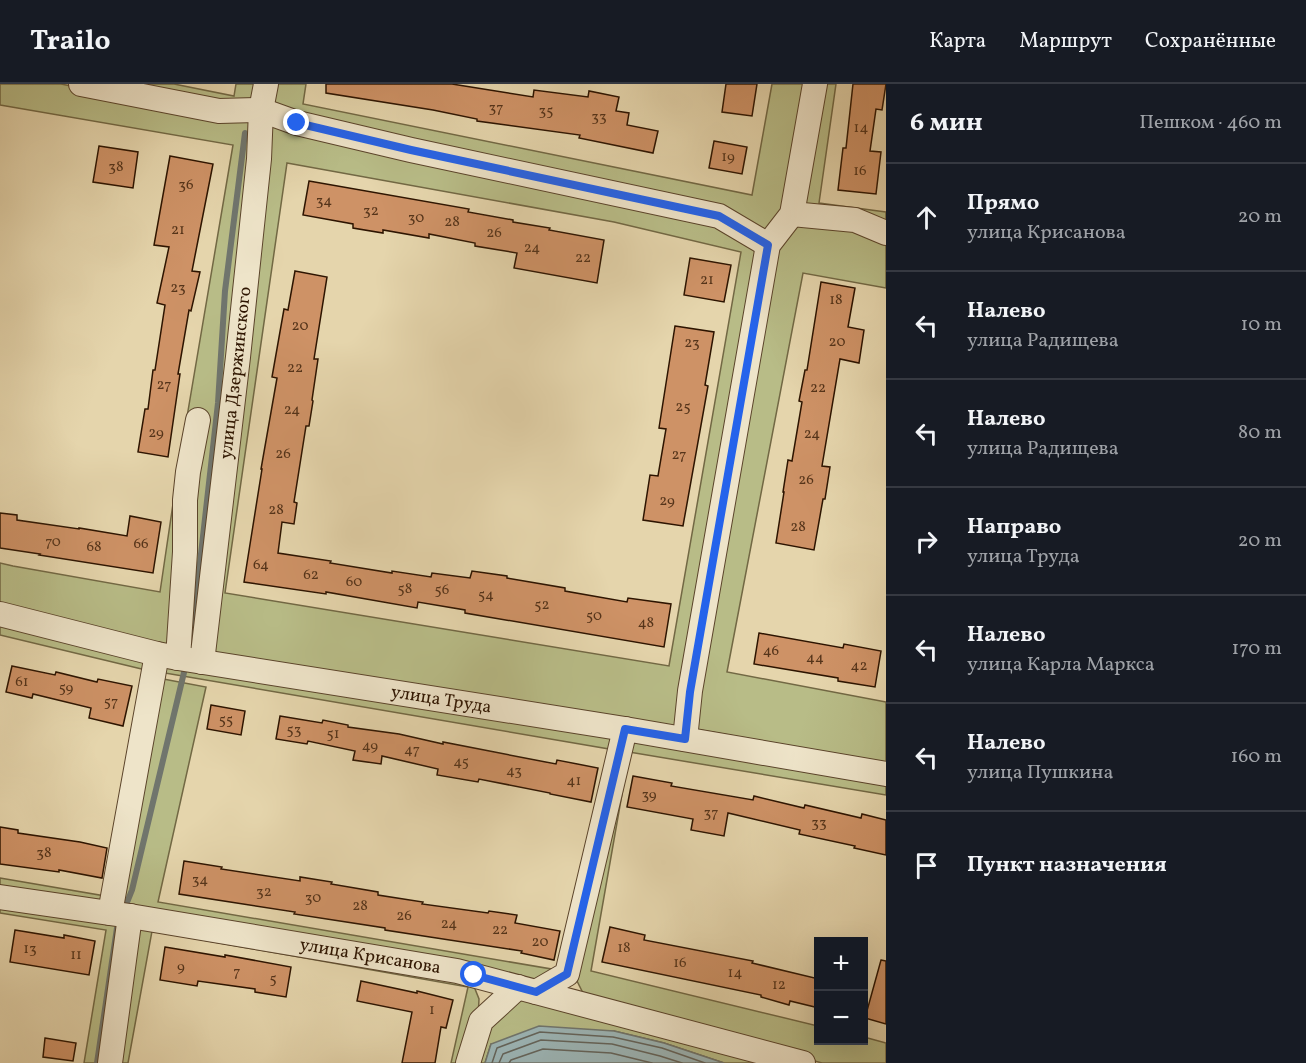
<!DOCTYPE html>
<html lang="ru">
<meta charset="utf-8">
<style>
body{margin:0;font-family:Vollkorn,serif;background:#242831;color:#f1f3f6}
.controls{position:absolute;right:18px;bottom:18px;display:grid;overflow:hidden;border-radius:0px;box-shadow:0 6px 24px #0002}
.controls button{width:54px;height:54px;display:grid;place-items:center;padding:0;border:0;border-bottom:2px solid #363941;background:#171b24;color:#f1f3f6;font:30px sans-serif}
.stop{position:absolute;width:18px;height:18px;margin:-14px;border:4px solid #2563eb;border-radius:50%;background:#fff}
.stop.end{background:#2563eb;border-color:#fff;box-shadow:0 2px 6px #0008}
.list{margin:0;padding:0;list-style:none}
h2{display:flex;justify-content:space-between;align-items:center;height:78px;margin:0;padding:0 24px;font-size:26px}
h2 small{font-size:20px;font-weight:400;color:#9ea1a6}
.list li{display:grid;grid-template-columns:39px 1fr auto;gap:18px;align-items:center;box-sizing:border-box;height:108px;padding:0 24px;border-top:2px solid #363941}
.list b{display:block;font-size:22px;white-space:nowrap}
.list p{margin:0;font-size:20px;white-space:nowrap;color:#9ea1a6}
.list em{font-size:20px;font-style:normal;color:#9ea1a6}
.icon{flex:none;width:33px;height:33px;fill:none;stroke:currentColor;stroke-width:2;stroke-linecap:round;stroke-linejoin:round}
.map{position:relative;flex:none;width:886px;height:979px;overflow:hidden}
header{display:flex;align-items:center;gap:36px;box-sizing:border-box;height:84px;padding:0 30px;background:#171b24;border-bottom:2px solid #363941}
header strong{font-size:28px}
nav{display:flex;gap:33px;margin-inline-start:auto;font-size:21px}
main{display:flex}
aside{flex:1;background:#171b24}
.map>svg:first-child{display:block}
.green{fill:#b8bc87;stroke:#726844;stroke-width:1.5;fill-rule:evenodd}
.water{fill:#9cb5b6;stroke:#70756d;stroke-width:1.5}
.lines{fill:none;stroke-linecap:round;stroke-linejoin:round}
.shore{stroke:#64645b;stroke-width:1.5}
.stream{stroke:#70756d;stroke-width:6}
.building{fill:#ce9266;stroke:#2d1400;stroke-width:1.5}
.minor-casing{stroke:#5b442b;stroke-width:26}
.minor{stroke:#eee4c9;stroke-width:24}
.route{stroke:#2563eb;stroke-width:8}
.labels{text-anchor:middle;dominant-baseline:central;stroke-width:4.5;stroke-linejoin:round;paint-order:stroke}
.number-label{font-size:15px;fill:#55341a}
.street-label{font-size:18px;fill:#2d1400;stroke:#eee4c9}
</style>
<header>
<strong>Trailo</strong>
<nav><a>Карта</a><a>Маршрут</a><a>Сохранённые</a></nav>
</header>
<main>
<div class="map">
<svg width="886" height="979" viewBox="0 0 886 979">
<rect width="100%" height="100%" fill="#e5d5ac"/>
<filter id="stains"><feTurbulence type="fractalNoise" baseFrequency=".00333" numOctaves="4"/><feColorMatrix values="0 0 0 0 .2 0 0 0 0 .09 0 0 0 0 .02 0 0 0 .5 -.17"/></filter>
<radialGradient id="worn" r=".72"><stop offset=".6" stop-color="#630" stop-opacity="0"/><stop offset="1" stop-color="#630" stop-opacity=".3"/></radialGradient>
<g class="green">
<polygon points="0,0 61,0 219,31 253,32 195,569 172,565 0,523 0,479 13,482 160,508 178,386 233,61 0,21"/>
<polygon points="99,0 174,0 234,12 236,0 260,0 250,21"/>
<polygon points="272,0 306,0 303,20 752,111 772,0 812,0 786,127 770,148 271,24"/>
<polygon points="817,0 836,0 819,119 886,128 886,145 798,127"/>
<path d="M265 39 718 137 760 167 677 643 212 571ZM287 79 614 138 741 168 669 582 225 509Z"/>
<polygon points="797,137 851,141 886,156 886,204 803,189 727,588 886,618 886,679 695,645 774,167"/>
<polygon points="0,539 149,577 150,587 0,551"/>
<polygon points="165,580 611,653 615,666 159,588"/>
<polygon points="158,594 206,603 158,818 563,887 534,903 117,825"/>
<polygon points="632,658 886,700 886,711 623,667"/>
<polygon points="628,676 591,887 818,942 818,956 864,956 864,953 886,959 886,979 822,979 586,915 573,889"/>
<polygon points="0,794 105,812 107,824 0,808"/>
<polygon points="0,817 125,835 106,979 84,979 106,846 0,829"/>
<polygon points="136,837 471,895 479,915 478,936 464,979 451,979 468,903 152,847 128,979 115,979"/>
<polygon points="518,912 782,979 724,979 664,959 614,947 491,960 485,979 472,979 487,939"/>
</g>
<polygon class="water" points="539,942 614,947 664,959 724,979 485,979 491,960"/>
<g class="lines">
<g class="shore">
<polyline points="492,979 497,964 540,948 613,953 662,964 705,979"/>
<polyline points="499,979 503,970 541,956 612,960 660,972 682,979"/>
<polyline points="509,979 511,976 543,965 611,969 652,979"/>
</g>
<g class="stream">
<polyline points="191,559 218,319 225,207 245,49"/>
<polyline points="124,826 132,806 186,580"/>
<polyline points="97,979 117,844"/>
</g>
</g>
<g class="building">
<polygon points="326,0 452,0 533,13 534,6 588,13 589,7 619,13 616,27 629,29 627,41 658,47 653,69 579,54 580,51 477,37 477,35 433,26 326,9"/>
<polygon points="726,0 757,0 752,32 722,28"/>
<polygon points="853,0 886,0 882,26 876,25 870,67 881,68 876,110 838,106 843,64 846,64"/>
<polygon points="714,57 747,63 742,90 709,84"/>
<polygon points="99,62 138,68 133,104 93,98"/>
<polygon points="170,72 213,80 192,187 200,188 191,227 189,226 178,290 180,290 168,373 138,368 145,325 148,325 153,286 155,286 165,221 157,219 169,163 154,161"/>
<polygon points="309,97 469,125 468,128 513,136 513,138 550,144 549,146 604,156 597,199 514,184 517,169 475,162 475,159 429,150 429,154 383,146 383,149 353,144 353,140 303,131"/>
<polygon points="690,174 731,181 724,218 684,211"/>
<polygon points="295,187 327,193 314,275 318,275 312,316 313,317 309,342 306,342 294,418 297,419 294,440 282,438 278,469 331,477 330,479 392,489 392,487 431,493 432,489 470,494 472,487 507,492 507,494 565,504 565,507 627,518 628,514 671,520 664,563 465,529 465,526 418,518 417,524 326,508 326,510 244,498 262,385 261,385 277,294 272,293 284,225 288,226"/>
<polygon points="821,198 855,204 848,243 864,246 859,279 840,275 822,382 830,383 825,415 823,415 814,466 776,459 784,408 783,408 788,376 792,377 802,318 799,317 805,286 807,286"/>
<polygon points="675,242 714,248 705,301 708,302 683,442 643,436 650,391 658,392 666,345 659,344"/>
<polygon points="0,429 17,431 17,436 79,445 79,444 127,452 130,432 161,438 153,489 39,471 40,470 0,464"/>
<polygon points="759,549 843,564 844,560 881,567 875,603 838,597 838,594 754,580"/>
<polygon points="12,582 55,591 56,588 97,598 98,595 132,602 123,642 89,634 91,624 33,610 32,614 6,608"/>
<polygon points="211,621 245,627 241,651 207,645"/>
<polygon points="280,632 322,639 323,636 348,641 348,643 399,650 443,660 443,658 556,680 557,676 598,684 591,718 550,710 550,709 479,695 478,698 437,691 438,685 382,672 381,680 353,676 355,667 308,657 307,660 276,655"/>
<polygon points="633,692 672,699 671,702 753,716 754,712 804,724 805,721 861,734 862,730 886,736 886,771 854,764 855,762 799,750 800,746 728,729 724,752 691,746 693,735 627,723"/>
<polygon points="0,743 18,746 18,749 80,758 107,764 102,794 59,786 59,788 0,780"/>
<polygon points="184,777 222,783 221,785 300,797 300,793 332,798 331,800 378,808 378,811 423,818 422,820 488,829 489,827 517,831 515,839 560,847 554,876 521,869 522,867 430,853 385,846 385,844 294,830 295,828 179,810"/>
<polygon points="610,843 645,851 644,856 753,877 752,879 819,895 819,924 790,917 789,921 761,913 761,911 602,878"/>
<polygon points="15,846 64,854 64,851 95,857 89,891 10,878"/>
<polygon points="165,863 225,873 225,871 291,883 286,913 255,908 255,905 198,897 197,902 160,896"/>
<polygon points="881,876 886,877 886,940 865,934"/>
<polygon points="361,897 417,909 417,907 453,916 446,944 441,943 435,979 402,979 412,928 357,917"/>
<polygon points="45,954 76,959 73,977 43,973"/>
</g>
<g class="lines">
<defs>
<g id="minor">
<polyline points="81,0 219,27 261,26 297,39 411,66 719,132 768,161"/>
<polyline points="792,130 855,136 886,149"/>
<path id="s1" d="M0 530 157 570 178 574 625 645 886 690"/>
<polyline points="178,574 185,468 185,416 188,388 198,336"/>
<path id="s2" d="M202 578 238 273 259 75 261 26 266 0"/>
<polyline points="685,655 690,607 768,161 792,130 815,0"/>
<path id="s3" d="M0 813 130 832 457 887 803 979"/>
<polyline points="110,829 157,570"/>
<polyline points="536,908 567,890 625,645"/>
<polyline points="110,979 130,832"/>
<polyline points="468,979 481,937 518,903"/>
</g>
</defs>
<use href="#minor" class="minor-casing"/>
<use href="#minor" class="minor"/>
</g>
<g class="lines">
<polyline class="route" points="297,39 411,66 719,132 768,161 690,608 685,655 625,645 567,890 536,908 474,891"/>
</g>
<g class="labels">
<g class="number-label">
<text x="496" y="24">37</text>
<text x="546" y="27">35</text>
<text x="599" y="33">33</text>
<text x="861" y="44">14</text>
<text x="728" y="73">19</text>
<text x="116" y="83">38</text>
<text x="860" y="87">16</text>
<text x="186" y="101">36</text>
<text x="324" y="117">34</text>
<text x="371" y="127">32</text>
<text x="416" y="134">30</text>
<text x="452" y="138">28</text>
<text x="178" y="146">21</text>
<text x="494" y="149">26</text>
<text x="532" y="164">24</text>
<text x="583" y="174">22</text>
<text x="707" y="196">21</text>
<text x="178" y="204">23</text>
<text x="836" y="216">18</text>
<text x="300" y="242">20</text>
<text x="837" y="258">20</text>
<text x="692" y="259">23</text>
<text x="295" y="284">22</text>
<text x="164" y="301">27</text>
<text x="818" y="304">22</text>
<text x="683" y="323">25</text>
<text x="292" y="326">24</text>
<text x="156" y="349">29</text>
<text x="812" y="350">24</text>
<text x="283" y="370">26</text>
<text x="679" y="371">27</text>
<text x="806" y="396">26</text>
<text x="667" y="417">29</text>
<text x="276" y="426">28</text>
<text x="798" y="443">28</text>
<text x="53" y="458">70</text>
<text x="141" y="460">66</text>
<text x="94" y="463">68</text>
<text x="261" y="481">64</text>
<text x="311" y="491">62</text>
<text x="354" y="498">60</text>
<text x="405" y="505">58</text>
<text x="442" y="506">56</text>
<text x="486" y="511">54</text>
<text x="542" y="521">52</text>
<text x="594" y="532">50</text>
<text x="646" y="539">48</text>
<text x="771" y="567">46</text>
<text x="815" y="574">44</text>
<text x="859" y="582">42</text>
<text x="22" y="598">61</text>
<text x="66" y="604">59</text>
<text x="111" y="618">57</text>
<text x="226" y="636">55</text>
<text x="294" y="646">53</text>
<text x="333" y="650">51</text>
<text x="370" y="662">49</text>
<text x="412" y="666">47</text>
<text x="461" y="678">45</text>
<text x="514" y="687">43</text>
<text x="574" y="697">41</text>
<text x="649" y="711">39</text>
<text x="711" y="729">37</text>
<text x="819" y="739">33</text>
<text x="44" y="769">38</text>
<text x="200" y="796">34</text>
<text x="264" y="808">32</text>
<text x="313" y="814">30</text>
<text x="360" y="822">28</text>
<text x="404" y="832">26</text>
<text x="449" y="840">24</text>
<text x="500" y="846">22</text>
<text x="540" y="858">20</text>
<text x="624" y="864">18</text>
<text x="30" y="865">13</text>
<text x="76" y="871">11</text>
<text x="680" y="879">16</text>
<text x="181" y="883">9</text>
<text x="237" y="888">7</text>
<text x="735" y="889">14</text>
<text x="273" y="895">5</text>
<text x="779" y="901">12</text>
<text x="432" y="926">1</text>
</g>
<g class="street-label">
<text stroke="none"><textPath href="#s2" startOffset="291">улица Дзержинского</textPath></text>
<text stroke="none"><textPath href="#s1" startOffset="450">улица Труда</textPath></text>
<text stroke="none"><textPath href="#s3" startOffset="375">улица Крисанова</textPath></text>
</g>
</g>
<rect width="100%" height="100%" filter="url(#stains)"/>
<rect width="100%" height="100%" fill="url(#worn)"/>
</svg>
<div class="controls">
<button>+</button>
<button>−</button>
</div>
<div class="stop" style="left:474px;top:891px"></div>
<div class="stop end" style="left:297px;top:39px"></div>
</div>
<aside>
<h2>6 мин<small>Пешком · 460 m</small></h2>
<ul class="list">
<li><svg class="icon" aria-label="ahead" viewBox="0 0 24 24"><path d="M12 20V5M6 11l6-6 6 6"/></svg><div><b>Прямо</b><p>улица Крисанова</p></div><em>20 m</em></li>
<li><svg class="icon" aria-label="left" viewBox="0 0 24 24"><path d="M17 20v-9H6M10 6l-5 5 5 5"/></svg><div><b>Налево</b><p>улица Радищева</p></div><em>10 m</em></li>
<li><svg class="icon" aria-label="left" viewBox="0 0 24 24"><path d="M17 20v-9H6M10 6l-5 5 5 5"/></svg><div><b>Налево</b><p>улица Радищева</p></div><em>80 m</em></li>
<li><svg class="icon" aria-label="right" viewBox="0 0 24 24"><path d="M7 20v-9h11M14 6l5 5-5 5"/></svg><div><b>Направо</b><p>улица Труда</p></div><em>20 m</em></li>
<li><svg class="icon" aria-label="left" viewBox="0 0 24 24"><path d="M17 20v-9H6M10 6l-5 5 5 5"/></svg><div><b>Налево</b><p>улица Карла Маркса</p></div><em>170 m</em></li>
<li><svg class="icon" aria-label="left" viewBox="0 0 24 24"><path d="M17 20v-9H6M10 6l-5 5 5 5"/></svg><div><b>Налево</b><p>улица Пушкина</p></div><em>160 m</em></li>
<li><svg class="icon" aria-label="arrive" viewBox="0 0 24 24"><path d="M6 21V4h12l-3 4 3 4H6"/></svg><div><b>Пункт назначения</b></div></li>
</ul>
</aside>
</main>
